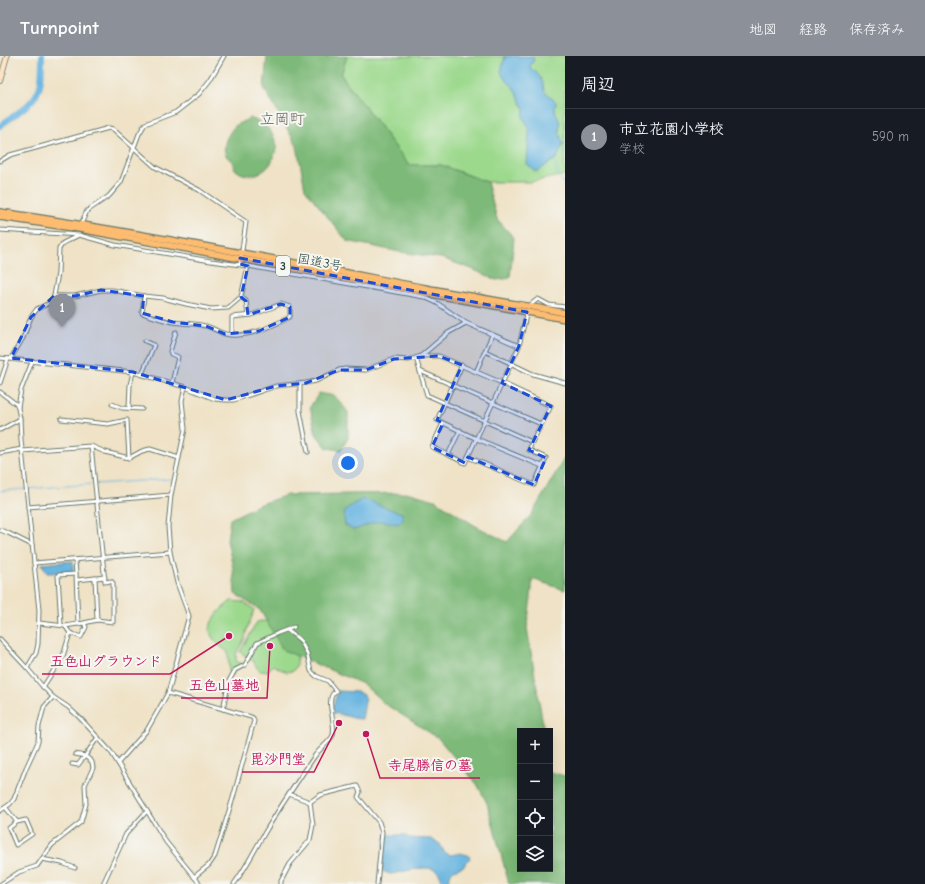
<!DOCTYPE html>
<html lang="ja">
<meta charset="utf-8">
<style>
body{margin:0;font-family:"Comic Neue","Klee One",sans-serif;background:#242831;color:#f1f3f6}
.controls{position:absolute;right:12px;bottom:12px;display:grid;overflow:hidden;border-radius:0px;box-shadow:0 4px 16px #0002}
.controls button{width:36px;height:36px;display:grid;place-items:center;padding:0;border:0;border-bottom:1px solid #363941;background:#171b24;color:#f1f3f6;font:20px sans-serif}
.you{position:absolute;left:348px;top:407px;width:14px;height:14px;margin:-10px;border:3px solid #fff;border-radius:50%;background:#1a73e8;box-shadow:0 0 0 6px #1a73e833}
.badge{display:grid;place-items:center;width:26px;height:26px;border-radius:50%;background:#8c9099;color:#fff;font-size:13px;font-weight:700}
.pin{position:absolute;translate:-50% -33px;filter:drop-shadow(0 1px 2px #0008)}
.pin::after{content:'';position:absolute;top:21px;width:14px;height:12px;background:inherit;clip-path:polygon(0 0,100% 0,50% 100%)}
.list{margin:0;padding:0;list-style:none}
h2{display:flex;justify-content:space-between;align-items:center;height:52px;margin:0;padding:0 16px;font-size:17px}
h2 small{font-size:13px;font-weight:400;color:#9ea1a6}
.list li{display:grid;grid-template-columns:26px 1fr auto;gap:12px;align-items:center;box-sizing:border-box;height:56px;padding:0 16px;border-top:1px solid #363941}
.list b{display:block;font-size:15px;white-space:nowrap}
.list p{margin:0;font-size:13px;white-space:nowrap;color:#9ea1a6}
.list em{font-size:13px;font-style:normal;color:#9ea1a6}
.icon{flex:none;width:22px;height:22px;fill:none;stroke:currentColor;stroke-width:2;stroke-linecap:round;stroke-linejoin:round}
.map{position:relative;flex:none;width:565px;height:828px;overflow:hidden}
header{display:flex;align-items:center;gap:24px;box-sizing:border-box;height:56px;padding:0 20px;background:#8c9099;color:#fff}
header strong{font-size:19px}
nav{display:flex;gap:22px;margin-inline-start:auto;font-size:14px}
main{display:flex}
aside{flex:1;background:#171b24}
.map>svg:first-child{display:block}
.green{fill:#9cd98d;stroke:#5e8b60}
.forest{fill:#7db978;stroke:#4e7b56}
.water{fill:#66b4e0;stroke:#42788a}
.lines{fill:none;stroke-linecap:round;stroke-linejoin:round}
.stream{stroke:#66b4e0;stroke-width:1}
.river{stroke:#66b4e0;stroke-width:6}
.street-casing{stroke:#687767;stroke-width:5}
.secondary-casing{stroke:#687767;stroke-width:6}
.highway-casing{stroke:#687767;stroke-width:8}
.street{stroke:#fff;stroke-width:3}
.secondary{stroke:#fee4c6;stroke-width:4.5}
.highway{stroke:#fdbc70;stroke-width:5.5}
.marked{fill:#1d4ed8;fill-opacity:0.2;stroke:#1d4ed8;stroke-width:3;stroke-dasharray:8 5;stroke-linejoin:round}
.labels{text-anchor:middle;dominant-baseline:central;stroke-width:4;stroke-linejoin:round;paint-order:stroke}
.shield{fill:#f6f6f2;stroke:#60746d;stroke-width:1}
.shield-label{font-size:12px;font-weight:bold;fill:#1f3d34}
.street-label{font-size:13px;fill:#1f3d34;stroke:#f6f6f2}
.quarter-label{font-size:15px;fill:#656256;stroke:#f6f6f2}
.leader{fill:none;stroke:#c2185b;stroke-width:1.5}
.callout-dot{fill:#c2185b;stroke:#f6f6f2;stroke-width:1.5}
.callout-label{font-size:14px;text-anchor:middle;font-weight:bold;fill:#c2185b;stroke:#f6f6f2;stroke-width:4;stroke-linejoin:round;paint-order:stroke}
</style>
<header>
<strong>Turnpoint</strong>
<nav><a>地図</a><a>経路</a><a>保存済み</a></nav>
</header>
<main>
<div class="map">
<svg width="565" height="828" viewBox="0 0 565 828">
<rect width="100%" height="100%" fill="#f6f6f2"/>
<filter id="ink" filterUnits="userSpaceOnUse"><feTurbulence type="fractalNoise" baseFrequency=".025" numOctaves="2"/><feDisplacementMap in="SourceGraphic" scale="8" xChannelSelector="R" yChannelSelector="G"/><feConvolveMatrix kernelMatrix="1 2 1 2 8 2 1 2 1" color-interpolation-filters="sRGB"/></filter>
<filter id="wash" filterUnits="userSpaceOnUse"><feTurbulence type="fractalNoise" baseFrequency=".012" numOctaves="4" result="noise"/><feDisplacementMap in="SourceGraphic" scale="16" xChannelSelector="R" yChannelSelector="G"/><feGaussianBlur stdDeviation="0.9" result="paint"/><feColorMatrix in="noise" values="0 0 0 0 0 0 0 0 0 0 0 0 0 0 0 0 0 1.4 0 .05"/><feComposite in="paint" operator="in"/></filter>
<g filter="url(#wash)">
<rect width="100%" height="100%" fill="#efe2c6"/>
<g class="green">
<polygon points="347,0 565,0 565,119 531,126 487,126 441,109 409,109 341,19"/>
<path d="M231 545 243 546 254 553 253 558 247 573 245 582 236 598V605L245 609 235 614 232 620 229 616 228 596C224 593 219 590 216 586 200 570 220 554 231 545Z"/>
<path d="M261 565 273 566 297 594V608L293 615 286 616 273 609 268 615C257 617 258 612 253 605 250 601 243 599 240 596L257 566Z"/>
</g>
<g class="forest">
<polygon points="267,0 347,0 341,19 409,109 441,109 487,126 497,163 514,182 510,222 496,224 472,213 441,202 400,196 347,185 305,133 297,90 264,32"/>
<path d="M250 62C263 67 273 73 276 88 277 94 274 99 272 105 266 118 247 124 236 114 234 112 233 109 232 106 230 103 227 102 226 99 221 90 228 78 234 71 238 67 245 65 250 62Z"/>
<polygon points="319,337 335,340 348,356 348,382 341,394 327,392 316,378 310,351"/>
<polygon points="565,401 565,534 532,523 532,533 527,572 544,675 520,675 520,813 550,813 550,715 550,716 565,720 565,828 509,828 487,747 477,728 438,682 385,648 363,628 283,594 260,554 235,538 233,512 227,484 230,463 258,449 287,439 410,437 435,444 474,469 507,486 532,458"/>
</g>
<g class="water">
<polygon points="505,0 532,0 534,4 530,10 531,13 536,16 539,20 543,27 544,35 556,46 555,54 560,67 559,76 563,87 562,91 557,102 536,116 527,108 529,76 529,72 523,61 524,53 517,38 513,31 504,22 501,16"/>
<path d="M362 443C376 446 388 454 402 457L403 464 397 468C390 466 382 464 375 466 367 469 361 472 353 474L345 469 344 463 345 454Z"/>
<polygon points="73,505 73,516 47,517 42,508"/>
<path d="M338 635 358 636 364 639 365 646 362 663C352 663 343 658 333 657V650Z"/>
<path d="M387 779H404L409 782 431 783 440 788 444 796 448 798 451 799 460 797 468 799 470 802 464 810 452 815 448 825 441 824C439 801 402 818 390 818 390 818 384 816 384 816L382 813 385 781Z"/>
</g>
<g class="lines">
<g class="stream">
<polyline points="555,104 557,117 565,130"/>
<polyline points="96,428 170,423"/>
<polyline points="0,435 93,428"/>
</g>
<path class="river" d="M0 70C6 65 14 60 20 55 43 39 42 25 42 0"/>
</g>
</g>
<g filter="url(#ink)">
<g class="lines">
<defs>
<g id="street">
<polyline points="0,105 10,99 109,72 113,73 155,111 199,134 246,166 240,208"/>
<polyline points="80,170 87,155 109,140 121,126 139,78 145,68 176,56 199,38 210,24 224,0"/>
<polyline points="0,174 79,179 115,189 211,205 248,210 424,241 437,247 466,267 519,290"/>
<polyline points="54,240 75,240 101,234 112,234 144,240 163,242 186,248 211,253 228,252 241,241 248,210"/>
<path d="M144 240 142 257C153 260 163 265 174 266 185 268 195 267 205 270 212 271 218 276 225 278 247 283 270 271 290 261V251L281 248 252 259 232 261V278"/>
<polyline points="241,241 246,245 248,259"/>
<polyline points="529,250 538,243 549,249 565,251"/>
<polyline points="485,295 492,279"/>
<polyline points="421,300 448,277 466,267"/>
<polyline points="0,302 133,316 185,331 215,343 226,344 234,344 276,330 306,327 316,325 339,314 345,313 366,314 394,303 409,304 421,300 439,300 502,327 551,350 532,386 529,394 546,402 534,429 468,401"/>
<polyline points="11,302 23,282 31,261 37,253 51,246 54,240 58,217 59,193 63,187 79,179"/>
<polyline points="416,302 427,339 532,386"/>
<polyline points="462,309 437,364 477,383 542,410"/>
<polyline points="420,315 541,368"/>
<polyline points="476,316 485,295 533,318 565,327"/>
<polyline points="142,318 154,289 145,285"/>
<polyline points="0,327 8,303"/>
<polyline points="172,327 178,301 171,298 170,295 176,276"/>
<polyline points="300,328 300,355 308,396"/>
<polyline points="0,336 16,348 18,352 20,363 21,384 39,554 38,588 36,597 27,612"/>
<polyline points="112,348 122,352 142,353"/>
<polyline points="18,351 21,334 32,306"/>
<polyline points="129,352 130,329 133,316"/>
<polyline points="61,363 108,368 127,364 129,402"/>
<polyline points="443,367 432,391 465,407 511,308 519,290 527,255"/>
<polyline points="0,374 20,363"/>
<polyline points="91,390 105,396 129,402 142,395 150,393 179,402"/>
<polyline points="22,395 91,390 105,526 111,525 113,527 113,566 97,564 84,567 65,570 39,567"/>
<polyline points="0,397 22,393"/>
<polyline points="448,399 460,374"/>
<polyline points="28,451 171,439"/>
<polyline points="0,474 8,477 32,489"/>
<polyline points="75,504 76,518"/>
<polyline points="34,507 170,496"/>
<polyline points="95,522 97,564"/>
<polyline points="77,524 105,521"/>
<polyline points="61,569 58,519 76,518 78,568"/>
<polyline points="65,570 70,577 81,581 86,571 84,567"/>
<polyline points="0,583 27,612 43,631 53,641 68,651 81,663 111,696 166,786 200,828"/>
<polyline points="43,631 63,600 70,577"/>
<polyline points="168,637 251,661 253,662 254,665 233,742 215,800 209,809 194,821"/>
<polyline points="223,653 229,625 235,614 245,609 257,587 278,577 294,571"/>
<polyline points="118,707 147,674 168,637 189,560 177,527 170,496 168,471 171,439 185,373 182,345 185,331"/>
<polyline points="72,708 78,709 85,700 75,698"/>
<polyline points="289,738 310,746 320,739 357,730 360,736 358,741 379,766 382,776 377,828"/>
<polyline points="6,752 17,766 9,772 16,789 32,778 26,764 17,766"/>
<polyline points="0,755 10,748 14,743 26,712 38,686 39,670 44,651 53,641"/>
<polyline points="42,803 62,807 75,812"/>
<polyline points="1,828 19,816 37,810 52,789 81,766 86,748 85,729 93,712 92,706 85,700 98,681"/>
<polyline points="103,828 126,778 147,755"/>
<path d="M234 828C246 812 254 795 264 778 279 752 297 726 314 701 318 694 331 685 333 679 336 667 327 649 332 639 333 637 335 636 336 635L328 625 316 620 311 615 307 597 300 584 287 574"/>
<polyline points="281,828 281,825 290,808 310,784 313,769 310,746"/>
</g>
<polyline id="secondary" points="0,25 7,0"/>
<g id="highway">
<path d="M0 156C143 177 284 205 425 232 472 241 519 248 565 257"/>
<polyline points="0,161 80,173 565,263"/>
</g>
</defs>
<use href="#street" class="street-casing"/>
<use href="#secondary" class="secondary-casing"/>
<use href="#highway" class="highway-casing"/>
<use href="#street" class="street"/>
<use href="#secondary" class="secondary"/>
<use href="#highway" class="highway"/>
</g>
</g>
<path class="marked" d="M240 202 527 256 519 290 502 327 551 350 529 394 546 402 534 429 468 401 465 407 432 391 443 367 437 364 462 309 439 300 394 303 366 314H339L306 327 276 330 226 344 133 316 11 302 31 261 54 240H75L101 234 144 240 142 257 173 266 206 270 225 278 259 275 290 261V251L281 248 248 259 246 245 241 241 248 210 240 208Z"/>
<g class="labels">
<rect class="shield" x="276" y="200" width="14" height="20" rx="3"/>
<g class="shield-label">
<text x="283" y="210">3</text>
</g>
<g class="street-label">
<text transform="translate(320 206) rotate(10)">国道3号</text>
</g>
<g class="quarter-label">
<text x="282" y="63">立岡町</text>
</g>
</g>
<path class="leader" d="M229 580L170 618H42M270 590L267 642H181M339 667L314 716H242M366 678L380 722H480"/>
<g class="callout-dot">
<circle cx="229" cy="580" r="4"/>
<circle cx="270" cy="590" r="4"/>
<circle cx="339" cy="667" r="4"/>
<circle cx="366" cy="678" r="4"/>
</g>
<g class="callout-label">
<text x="106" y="610">五色山グラウンド</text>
<text x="224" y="634">五色山墓地</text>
<text x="278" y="708">毘沙門堂</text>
<text x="430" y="714">寺尾勝信の墓</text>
</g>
</svg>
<div class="controls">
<button>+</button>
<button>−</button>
<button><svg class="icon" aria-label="locate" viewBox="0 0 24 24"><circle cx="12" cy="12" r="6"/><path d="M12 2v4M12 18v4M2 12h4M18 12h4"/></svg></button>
<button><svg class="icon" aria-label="layers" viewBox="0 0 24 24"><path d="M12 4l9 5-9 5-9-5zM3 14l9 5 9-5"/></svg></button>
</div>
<div class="you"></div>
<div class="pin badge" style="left:62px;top:271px">1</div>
</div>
<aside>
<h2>周辺<small></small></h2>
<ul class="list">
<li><span class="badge">1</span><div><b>市立花園小学校</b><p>学校</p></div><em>590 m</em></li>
</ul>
</aside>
</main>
